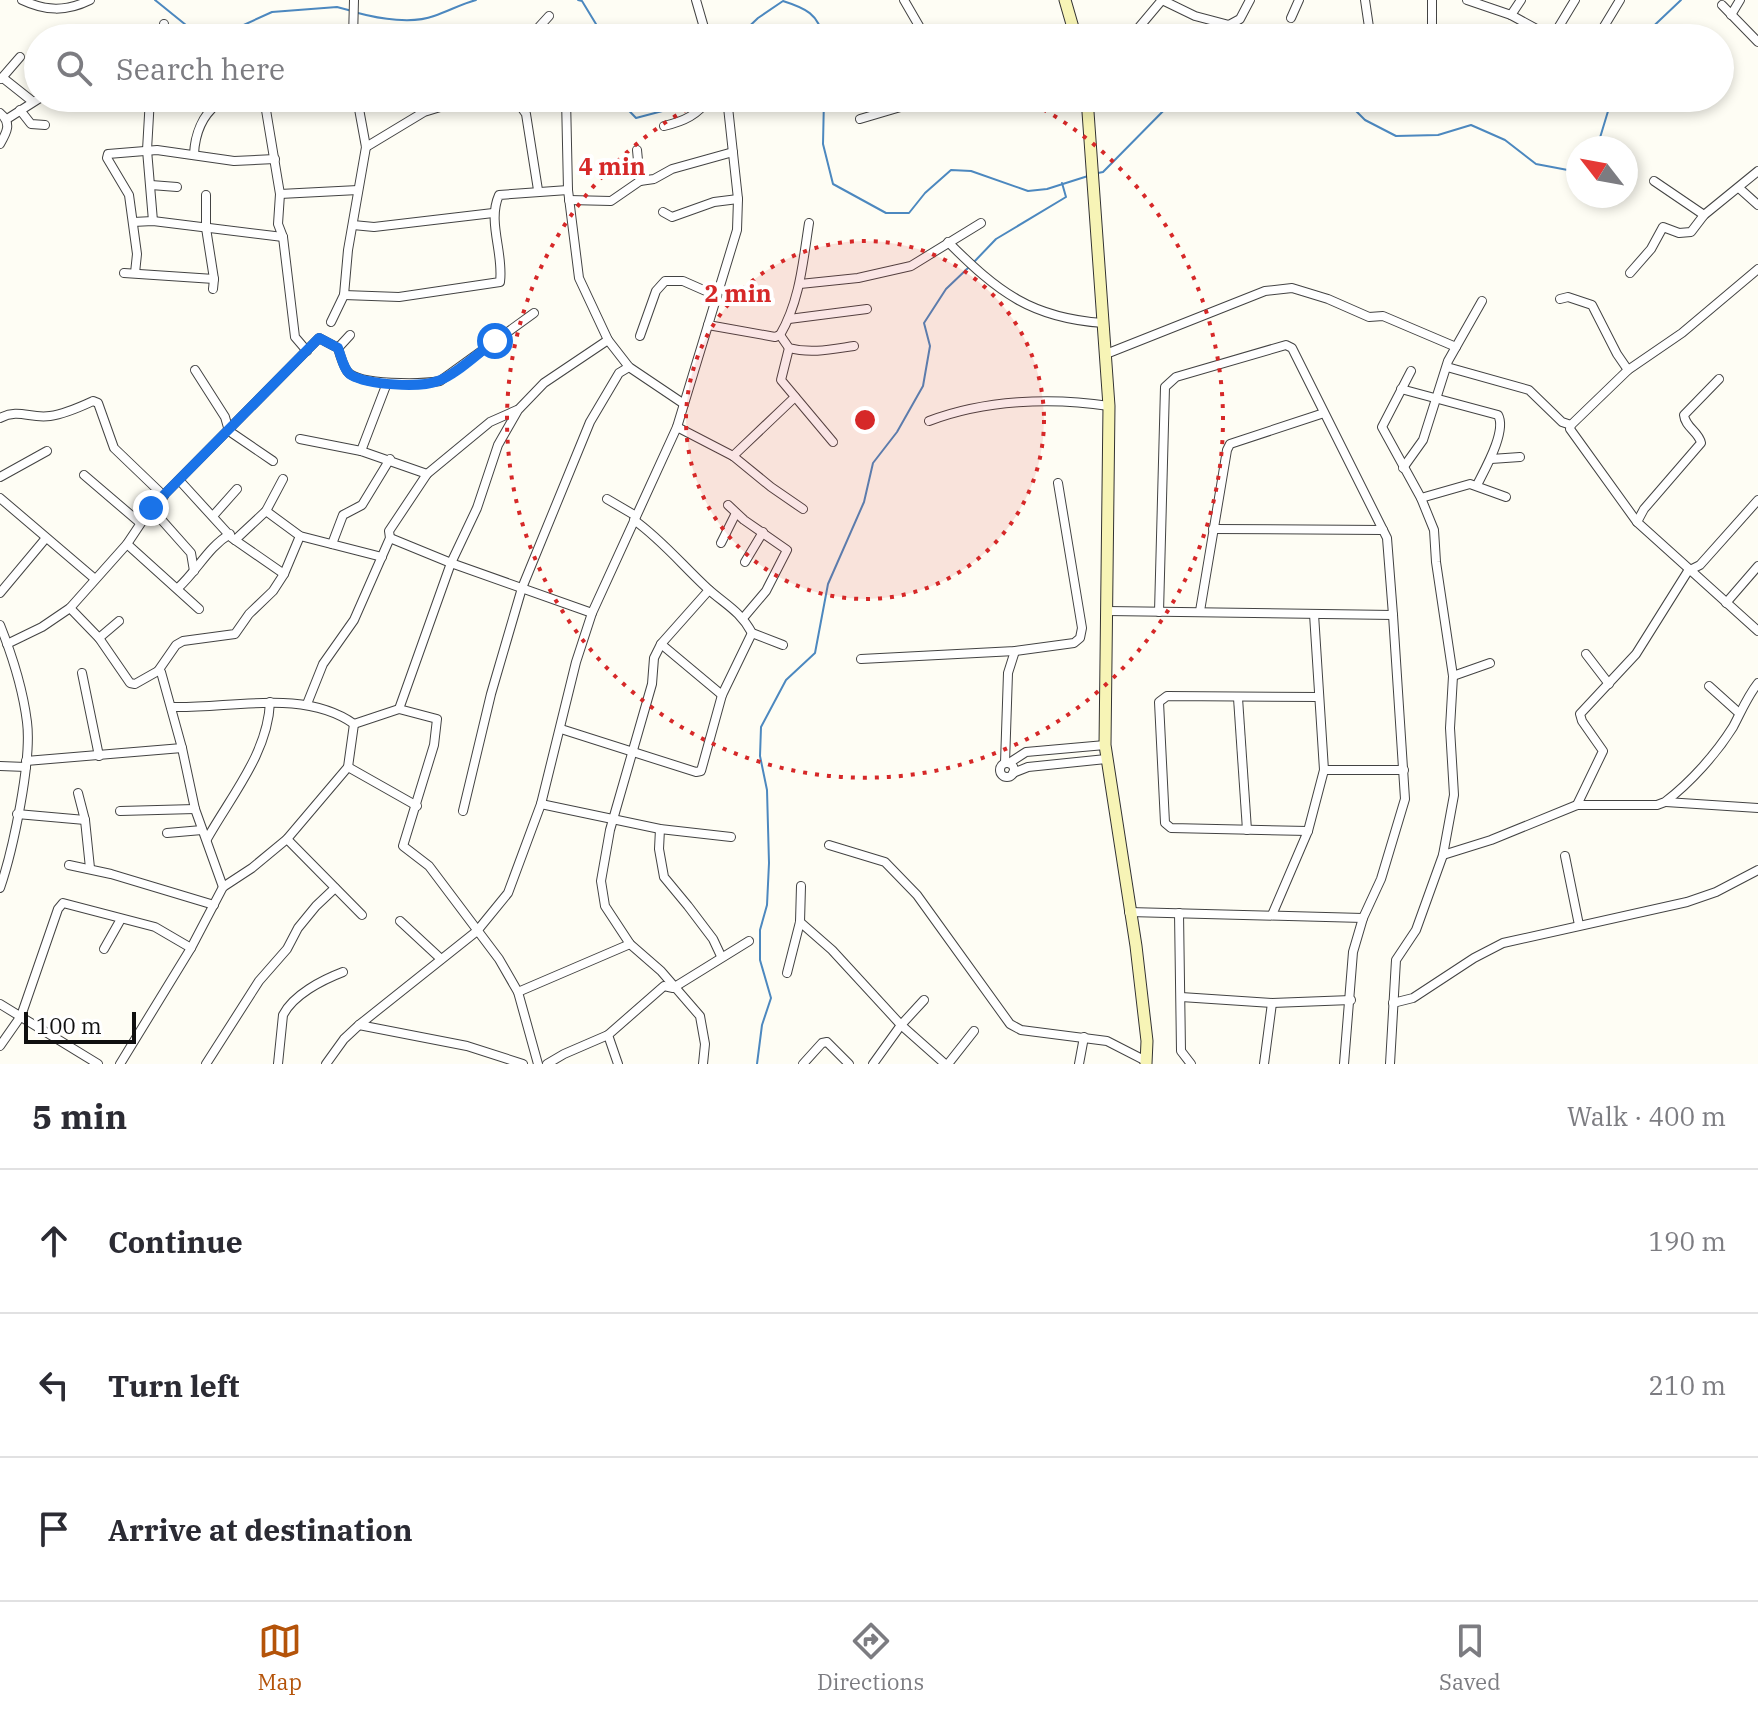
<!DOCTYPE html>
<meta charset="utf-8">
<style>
body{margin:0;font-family:"IBM Plex Serif",serif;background:#f2f2f3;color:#2b2b33}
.compass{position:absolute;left:1566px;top:136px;width:72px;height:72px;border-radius:50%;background:#fff;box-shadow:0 4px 12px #0003;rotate:301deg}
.scale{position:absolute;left:24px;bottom:20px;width:112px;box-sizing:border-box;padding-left:8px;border:4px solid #101010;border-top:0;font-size:22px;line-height:28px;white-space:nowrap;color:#101010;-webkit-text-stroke:6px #fff;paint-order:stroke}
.stop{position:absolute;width:24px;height:24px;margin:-18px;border:6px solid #1a73e8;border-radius:50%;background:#fff}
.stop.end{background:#1a73e8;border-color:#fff;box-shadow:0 2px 8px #0008}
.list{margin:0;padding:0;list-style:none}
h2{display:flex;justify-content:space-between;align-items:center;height:104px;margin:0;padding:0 32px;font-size:34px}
h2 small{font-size:26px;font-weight:400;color:#7c7c81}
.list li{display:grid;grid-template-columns:52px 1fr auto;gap:24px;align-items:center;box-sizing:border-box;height:144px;padding:0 32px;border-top:2px solid #e1e1e2}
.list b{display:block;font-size:30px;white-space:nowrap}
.list em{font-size:26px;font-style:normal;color:#7c7c81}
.icon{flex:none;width:44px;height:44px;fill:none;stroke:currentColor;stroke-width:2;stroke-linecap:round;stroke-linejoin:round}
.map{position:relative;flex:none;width:1758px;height:1064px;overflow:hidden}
.search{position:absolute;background:#fff;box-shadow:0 4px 12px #0003;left:24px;right:24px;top:24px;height:88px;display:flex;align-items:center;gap:20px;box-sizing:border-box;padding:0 28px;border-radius:44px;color:#7c7c81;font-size:30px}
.sheet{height:536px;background:#fff}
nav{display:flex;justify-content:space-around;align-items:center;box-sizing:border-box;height:112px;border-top:2px solid #e1e1e2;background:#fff;font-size:22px;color:#7c7c81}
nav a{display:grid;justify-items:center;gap:4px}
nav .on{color:#b45309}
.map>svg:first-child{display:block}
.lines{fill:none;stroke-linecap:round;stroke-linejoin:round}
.stream{stroke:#4c88bf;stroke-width:2}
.street-casing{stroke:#434343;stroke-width:10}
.secondary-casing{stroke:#323232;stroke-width:13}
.street{stroke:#fff;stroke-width:8}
.secondary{stroke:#f7f4b6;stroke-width:11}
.route{stroke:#1a73e8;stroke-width:10}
.ring{fill:none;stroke:#d62828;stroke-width:4;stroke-dasharray:4 8}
.centre{fill:#d62828;stroke:#fff;stroke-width:4}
.ring-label{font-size:24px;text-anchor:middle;font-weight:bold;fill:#d62828;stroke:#fff;stroke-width:8;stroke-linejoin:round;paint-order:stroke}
</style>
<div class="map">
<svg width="1758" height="1064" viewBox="0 0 1758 1064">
<rect width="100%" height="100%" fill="#fefdf4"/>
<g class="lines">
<g class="stream">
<polyline points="155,0 202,38"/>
<polyline points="578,0 582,1 599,29 601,38"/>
<path d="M358 13C380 19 413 24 434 16 449 11 461 4 476 0"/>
<polyline points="215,38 272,12 337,7 352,11"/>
<path d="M737 38 758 18 783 1C805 8 819 14 823 38"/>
<polyline points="1641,38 1681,0"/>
<polyline points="617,98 636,118 670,109 692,98"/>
<polyline points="824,98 823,144 833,184 886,213 909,213 925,193 951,170 971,171 1028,191 1047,189 1088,176"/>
<polyline points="1343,98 1365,120 1396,136 1438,135 1471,125 1505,140 1536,164 1573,171 1578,166"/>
<polyline points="1593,148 1599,141 1612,98"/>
<polyline points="1098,173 1103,172 1176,98"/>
<polyline points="973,263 996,239 1066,197 1062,183"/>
<polyline points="757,1064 762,1025 771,998 760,960 760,930 767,905 769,863 767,790 760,756 761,727 786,680 815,653 828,584 864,502 873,463 897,432 923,386 930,346 924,323 946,289 968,268"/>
</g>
<defs>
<g id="street">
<path d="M22 0C45 11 66 12 90 0"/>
<polyline points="696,0 707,38"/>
<polyline points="904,0 926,38"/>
<polyline points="1162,0 1195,16 1229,25 1240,19 1250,0"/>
<polyline points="1365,0 1370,34 1374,38"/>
<polyline points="1467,0 1511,15 1553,38"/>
<polyline points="1722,5 1758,42"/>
<polyline points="1511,15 1521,0"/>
<polyline points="1731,15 1740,0"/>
<polyline points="1291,18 1299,0"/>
<polyline points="163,38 164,24"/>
<polyline points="353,38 354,0"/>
<polyline points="529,38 549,16"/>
<polyline points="1130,38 1162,0"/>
<polyline points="1432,38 1432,0"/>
<polyline points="1552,38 1575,0"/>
<polyline points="1597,38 1620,0"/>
<polyline points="3,78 32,101"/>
<polyline points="1,79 20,57"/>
<polyline points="150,98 147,150 153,221"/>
<polyline points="185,98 216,104"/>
<polyline points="264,98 280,194 278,224 283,237 295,337 307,351"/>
<polyline points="515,98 526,114 538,190"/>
<polyline points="566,98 568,190 579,278 608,340 629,367 684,404"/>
<polyline points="20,110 31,124 45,125"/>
<path d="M0 113C12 123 7 132 0 144"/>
<polyline points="7,119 40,98"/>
<polyline points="860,119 931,98"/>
<path d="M664 126C685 121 697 115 710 98"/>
<polyline points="366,147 424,112 450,104 456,98"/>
<polyline points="637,150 640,181"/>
<path d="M194 154C195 135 202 116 217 104L358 102"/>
<polyline points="1654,181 1704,215"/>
<polyline points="151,185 177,187"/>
<polyline points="1739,188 1758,205"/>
<polyline points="280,194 358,190"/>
<polyline points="206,195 206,228 214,279 213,289"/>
<polyline points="569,200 611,201 640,181 654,179 672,169 733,152"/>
<polyline points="663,212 672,217 714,202 738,199"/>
<polyline points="133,222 153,221 283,237"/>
<polyline points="353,225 374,227 493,213"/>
<path d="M948 242C998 292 1031 318 1103 323"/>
<polyline points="1758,269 1682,333 1628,370 1571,425 1570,429 1637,522 1758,631"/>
<polyline points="124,273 214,279"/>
<polyline points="135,273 137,254 129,195 107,158 108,154 157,150 234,161 275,159"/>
<polyline points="1630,273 1651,249 1663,227 1679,233 1691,232 1704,215 1758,171"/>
<polyline points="800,284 858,278 911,266 981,223"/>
<path d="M344 295 399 297 500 282C504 253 487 222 499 195L568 190"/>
<polyline points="1560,299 1568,297 1592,305 1617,354 1628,370"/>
<polyline points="789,319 867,309"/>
<polyline points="331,322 344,295 348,250 366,147 357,98"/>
<polyline points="708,325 775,337 780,335"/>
<path d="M780 335C800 301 803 261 809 223"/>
<path d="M780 335 789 348C811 354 833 349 854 346"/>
<polyline points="640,336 656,291 665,281 683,281 717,296"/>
<polyline points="338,348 350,335"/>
<polyline points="789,348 781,380 833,442"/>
<polyline points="1106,354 1265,291 1292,288 1328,299 1369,317 1383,316 1456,347"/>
<polyline points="1447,367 1529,390 1562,422 1571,425"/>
<polyline points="195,370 225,417 229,431 273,461"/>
<path d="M1401 389 1498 415C1507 431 1485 469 1477 485"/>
<path d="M0 418C19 408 30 419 50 416 65 414 80 407 93 401L98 403 114 448 164 496"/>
<path d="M929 421C984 400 1051 397 1109 406"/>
<polyline points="677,427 733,456 771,487 803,509"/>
<polyline points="300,439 361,451 427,474"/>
<polyline points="361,451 387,383"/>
<polyline points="733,456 795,397"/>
<polyline points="1491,459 1520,457"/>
<polyline points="1403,468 1423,440 1448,361 1482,301"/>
<polyline points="84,475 139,522"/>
<polyline points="0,477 47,451"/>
<polyline points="180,481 232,538 284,574"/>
<polyline points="0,498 95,579"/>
<polyline points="1421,498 1470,484 1506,497"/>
<polyline points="607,499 636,516"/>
<polyline points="728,505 744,520 787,550 766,591 744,617"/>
<polyline points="151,508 191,553 194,571"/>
<polyline points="266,511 300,536 382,557"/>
<polyline points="213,516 237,489"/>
<path d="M634 520C662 540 683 566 708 589 726 605 740 611 752 633L783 645"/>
<path d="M1637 522 1644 509 1701 443C1699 432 1685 427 1684 415L1719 379"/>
<polyline points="1213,529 1383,530"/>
<polyline points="390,538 451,563 592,613"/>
<polyline points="235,540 266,511 283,479"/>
<polyline points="721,543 736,513"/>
<polyline points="127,544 199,609"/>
<polyline points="332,544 343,515 362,505 390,459"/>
<polyline points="745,562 763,532"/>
<path d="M178 588C197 571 208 547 230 534"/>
<polyline points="0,593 46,538"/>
<polyline points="1726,603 1758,566"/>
<polyline points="70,608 99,638 130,683 135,684 158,671 176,645 183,641 235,634 249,614 273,591 284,574 300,536"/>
<polyline points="1107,611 1393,615"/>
<polyline points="1200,611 1227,450 1230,444 1324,413"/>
<polyline points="1159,612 1165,387 1176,377 1286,345 1292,348 1387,538 1393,615 1405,799 1381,879 1363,918 1353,952 1344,1064"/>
<path d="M0 625C12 655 23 690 27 722 32 761 13 850 0 888"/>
<polyline points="99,638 119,621"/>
<path d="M7 644 42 627 70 608 127 544 151 508 319 338 338 348C340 355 343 365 347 371 358 386 423 384 440 381L534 313"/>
<polyline points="661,644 722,695"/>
<polyline points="1586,654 1609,684"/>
<polyline points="861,659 1015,651 1074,643 1080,638 1082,628 1058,483"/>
<polyline points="158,671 161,672 182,748 195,809 223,887"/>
<polyline points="82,673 99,756"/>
<polyline points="1453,676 1490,663"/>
<polyline points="1709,686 1739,713"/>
<polyline points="1238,698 1247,830"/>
<polyline points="307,704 323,664 354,620 390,538 389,531 427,474 490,422 517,410"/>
<path d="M171 707C229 709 303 688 354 724"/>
<polyline points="399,709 451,563 477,508 498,445 518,410 544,383 608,340"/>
<polyline points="354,724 399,709 437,719 434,745 403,846 429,866 499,959 518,992 538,1064"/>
<polyline points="561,729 696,772 701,771 722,695 752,633"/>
<polyline points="26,761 182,748"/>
<circle cx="1007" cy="770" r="7"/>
<polyline points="1005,763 1008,673 1015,651"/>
<polyline points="1009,763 1026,752 1105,745"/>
<polyline points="0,766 26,767"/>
<polyline points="348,767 417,806"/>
<polyline points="1324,770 1404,770"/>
<polyline points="1013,773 1028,767 1106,759"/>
<polyline points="78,793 85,820 90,868"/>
<polyline points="1666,802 1758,808"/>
<polyline points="541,804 660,829 731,837"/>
<polyline points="1577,805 1603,751 1582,721 1580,714 1636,654 1688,571 1700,565 1758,500"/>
<polyline points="120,811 195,809"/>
<polyline points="463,811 491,694 522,588 590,422 619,373 629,367"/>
<polyline points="17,814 85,820"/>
<polyline points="660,829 659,849 664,877 688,906 713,939 721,956"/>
<polyline points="1308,831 1171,828 1165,823 1159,702 1167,696 1319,697"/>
<polyline points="167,833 202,830"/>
<path d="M207 839C231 796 268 753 270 702"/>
<polyline points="287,839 362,915"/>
<polyline points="829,845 885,862 917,895 1010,1024 1021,1030 1107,1041 1146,1061"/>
<path d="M1443 855 1491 840 1577 805H1657L1665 802C1691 782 1716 754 1733 727 1741 712 1747 697 1758 683"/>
<polyline points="1565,856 1579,925"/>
<polyline points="69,865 111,874 214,905"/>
<polyline points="1129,912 1363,918"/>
<polyline points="1179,913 1181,1051 1191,1064"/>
<polyline points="1272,915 1308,831 1324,770 1314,614"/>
<polyline points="400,921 441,959"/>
<polyline points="800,922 832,950 901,1025 945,1064"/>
<polyline points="104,949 121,919"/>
<polyline points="787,973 800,922 801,886"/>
<polyline points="518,992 630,944"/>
<polyline points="1181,997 1272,1003 1351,1000"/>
<polyline points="1393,1003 1413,998 1474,958 1503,943 1687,902 1716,892 1758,870"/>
<polyline points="0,1004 98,1064"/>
<polyline points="359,1025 467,1046 523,1064"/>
<polyline points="608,1035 618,1064"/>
<polyline points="0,1046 21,1016 58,909 63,903 155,927 191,948"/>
<polyline points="120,1064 191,948 223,887 252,868 287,839 348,767 354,724"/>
<polyline points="206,1064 259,981 287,949 298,928 316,906 335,888"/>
<path d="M278 1064 283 1015C293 995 322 980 343 972"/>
<polyline points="326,1064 344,1039 359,1025 477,931 508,893 541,804 576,662 592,613 677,427 737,230 738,199 727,98"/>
<polyline points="547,1064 564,1054 608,1035 664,986 673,988 749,941"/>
<polyline points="703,1064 705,1044 700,1016 661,971 630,944 605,906 601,881 610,830 652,684 654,658 661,644 709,590"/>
<polyline points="803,1064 822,1043 827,1042 849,1064"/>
<polyline points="873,1064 901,1025 924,1000"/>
<polyline points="948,1064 974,1031"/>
<polyline points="1079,1064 1084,1037"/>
<polyline points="1264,1064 1272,1003"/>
<polyline points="1390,1064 1396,960 1416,930 1443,855 1454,795 1450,728 1453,676 1436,562 1434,530 1421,498 1382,427 1411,371"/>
</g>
<g id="secondary">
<polyline points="1065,0 1076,38"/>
<polyline points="1087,98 1109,406 1105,745 1136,946 1147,1041 1146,1064"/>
</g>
</defs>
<use href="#street" class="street-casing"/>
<use href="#secondary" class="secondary-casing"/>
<use href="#street" class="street"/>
<use href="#secondary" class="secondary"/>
</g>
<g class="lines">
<path class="route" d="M151 508 319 338 338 348C341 356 344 371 351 375 368 385 420 388 438 381 456 375 479 352 495 341"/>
</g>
<circle cx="865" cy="420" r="179" fill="#d62828" fill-opacity=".12"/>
<g class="ring">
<circle cx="865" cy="420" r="179"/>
<path d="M1022 98A358 358 0 1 1 708 98"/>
</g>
<circle cx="865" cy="420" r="12" class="centre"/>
<g class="ring-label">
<text x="612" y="175">4 min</text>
<text x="738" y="302">2 min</text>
</g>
</svg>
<svg class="compass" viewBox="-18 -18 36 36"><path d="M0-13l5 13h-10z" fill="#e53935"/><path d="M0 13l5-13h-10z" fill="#7c7c81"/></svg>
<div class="scale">100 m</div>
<div class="stop" style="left:495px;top:341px"></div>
<div class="stop end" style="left:151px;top:508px"></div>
<div class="search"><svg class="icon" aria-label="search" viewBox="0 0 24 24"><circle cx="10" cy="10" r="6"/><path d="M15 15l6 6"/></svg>Search here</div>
</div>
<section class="sheet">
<h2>5 min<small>Walk · 400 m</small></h2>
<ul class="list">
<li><svg class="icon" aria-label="ahead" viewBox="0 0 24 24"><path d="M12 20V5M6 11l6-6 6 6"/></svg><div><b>Continue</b></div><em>190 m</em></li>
<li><svg class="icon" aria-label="left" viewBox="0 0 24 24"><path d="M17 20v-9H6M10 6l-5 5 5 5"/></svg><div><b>Turn left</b></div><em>210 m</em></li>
<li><svg class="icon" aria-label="arrive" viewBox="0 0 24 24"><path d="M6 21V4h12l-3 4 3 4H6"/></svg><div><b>Arrive at destination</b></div></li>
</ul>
</section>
<nav>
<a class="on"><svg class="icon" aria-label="map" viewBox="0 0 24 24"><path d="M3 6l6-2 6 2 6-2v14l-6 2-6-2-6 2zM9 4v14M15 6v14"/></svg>Map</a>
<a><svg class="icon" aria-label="directions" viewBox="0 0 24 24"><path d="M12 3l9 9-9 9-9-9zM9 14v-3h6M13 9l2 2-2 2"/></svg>Directions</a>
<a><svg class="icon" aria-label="saved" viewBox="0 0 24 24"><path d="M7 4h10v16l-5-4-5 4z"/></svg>Saved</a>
</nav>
